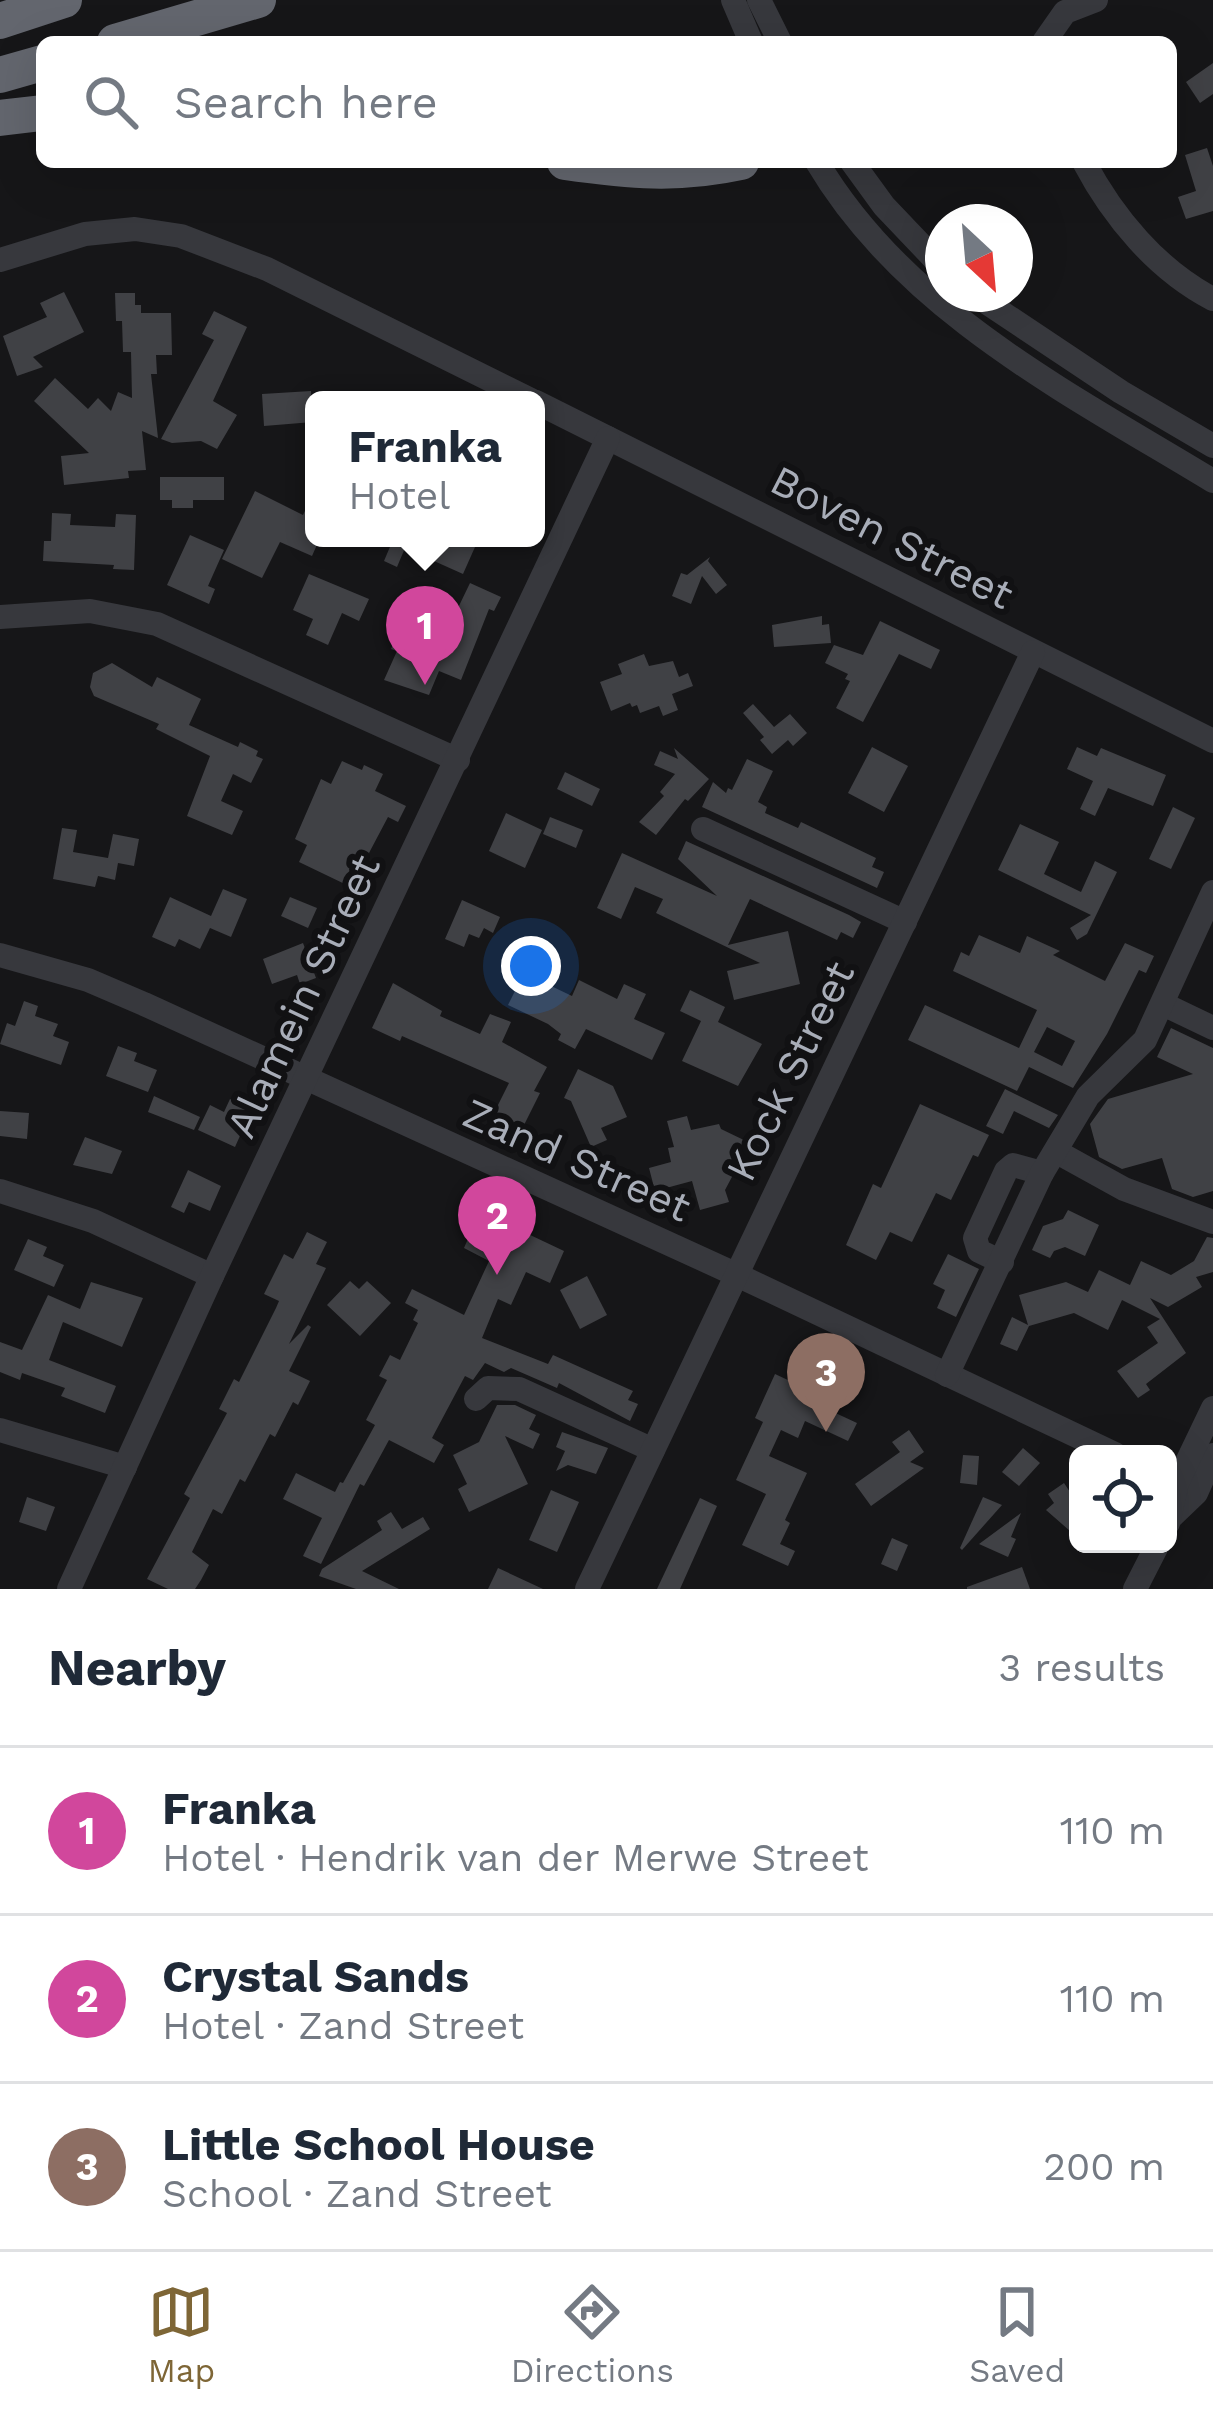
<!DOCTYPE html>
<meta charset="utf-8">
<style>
body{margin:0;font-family:"Work Sans",sans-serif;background:#f6f6f7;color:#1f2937}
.controls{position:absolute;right:36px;bottom:36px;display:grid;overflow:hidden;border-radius:18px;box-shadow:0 12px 48px #0002}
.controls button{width:108px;height:108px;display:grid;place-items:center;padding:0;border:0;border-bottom:3px solid #e0e1e3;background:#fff;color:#1f2937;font:60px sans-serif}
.compass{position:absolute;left:925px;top:204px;width:108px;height:108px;border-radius:50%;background:#fff;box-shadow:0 12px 48px #0002;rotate:154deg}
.you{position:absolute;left:531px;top:966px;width:42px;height:42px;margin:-30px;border:9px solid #fff;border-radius:50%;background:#1a73e8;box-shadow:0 0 0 18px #1a73e833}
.badge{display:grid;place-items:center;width:78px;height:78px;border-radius:50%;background:#7e6636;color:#fff;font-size:39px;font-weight:700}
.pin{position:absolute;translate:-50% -99px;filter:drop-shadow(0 3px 6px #0008)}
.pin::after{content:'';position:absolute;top:63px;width:42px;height:36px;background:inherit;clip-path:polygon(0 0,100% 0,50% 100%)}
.popup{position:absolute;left:305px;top:391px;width:240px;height:156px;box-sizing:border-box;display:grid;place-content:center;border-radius:18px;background:#fff;filter:drop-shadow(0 3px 9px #0005);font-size:39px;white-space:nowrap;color:#747a83}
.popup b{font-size:45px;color:#1f2937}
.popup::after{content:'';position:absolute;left:50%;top:100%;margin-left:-24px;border:24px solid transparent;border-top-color:#fff}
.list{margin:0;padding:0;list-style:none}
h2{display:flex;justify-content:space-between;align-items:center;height:156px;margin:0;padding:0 48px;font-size:51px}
h2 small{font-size:39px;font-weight:400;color:#747a83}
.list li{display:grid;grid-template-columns:78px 1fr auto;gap:36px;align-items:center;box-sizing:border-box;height:168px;padding:0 48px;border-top:3px solid #e0e1e3}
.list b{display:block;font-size:45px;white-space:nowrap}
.list p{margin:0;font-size:39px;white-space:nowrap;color:#747a83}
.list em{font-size:39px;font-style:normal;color:#747a83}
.icon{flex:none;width:66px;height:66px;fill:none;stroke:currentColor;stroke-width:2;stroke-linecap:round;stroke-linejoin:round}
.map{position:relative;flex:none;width:1213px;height:1589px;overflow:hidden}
.search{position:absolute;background:#fff;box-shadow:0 12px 48px #0002;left:36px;right:36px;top:36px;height:132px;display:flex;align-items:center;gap:30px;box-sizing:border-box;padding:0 42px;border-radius:18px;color:#747a83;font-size:45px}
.sheet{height:660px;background:#fff}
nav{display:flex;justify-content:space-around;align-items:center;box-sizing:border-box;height:168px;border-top:3px solid #e0e1e3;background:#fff;font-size:33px;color:#747a83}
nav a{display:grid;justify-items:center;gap:6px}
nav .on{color:#7e6636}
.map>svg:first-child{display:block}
.building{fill:#404145;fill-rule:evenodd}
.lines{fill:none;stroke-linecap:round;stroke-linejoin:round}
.minor{stroke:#37383d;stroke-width:24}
.highway{stroke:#63666e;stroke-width:36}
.labels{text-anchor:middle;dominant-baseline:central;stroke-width:12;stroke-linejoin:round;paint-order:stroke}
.street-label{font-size:42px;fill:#a8adb8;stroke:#111113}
</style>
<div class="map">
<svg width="1213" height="1589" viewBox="0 0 1213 1589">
<rect width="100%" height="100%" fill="#161618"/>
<g class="building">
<polygon points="1213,63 1213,94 1200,103 1186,82"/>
<polygon points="1207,148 1213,166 1213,211 1186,219 1178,197 1196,191 1185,155"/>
<polygon points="64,292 84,332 33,357 43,367 17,376 3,336 47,317 40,303"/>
<polygon points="115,293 135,293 135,305 141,305 141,313 171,313 172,355 156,355 157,374 151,374 158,438 142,431 146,470 128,471 129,478 64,485 61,456 89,453 34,401 55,378 88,409 98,398 111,411 118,392 132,398 131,352 123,352 122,321 116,321"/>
<polygon points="214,311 247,327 213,401 237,415 217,449 201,441 172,443 161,439 214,340 202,334"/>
<polygon points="311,391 313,422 264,426 262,394"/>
<polygon points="160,477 224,477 224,500 193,500 193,508 172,508 172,500 160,500"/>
<polygon points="255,491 303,515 314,492 314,538 320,538 312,556 280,542 262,578 222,559"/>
<polygon points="52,513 71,514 70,525 115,527 116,514 136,515 134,570 113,569 114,565 43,561 44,541 51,541"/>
<polygon points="190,535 224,550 208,586 215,589 209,604 167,585"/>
<polygon points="383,538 479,538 463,574 405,548 397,567 384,561 392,542"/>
<polygon points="710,557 708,561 727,585 716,594 702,576 691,604 672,596 681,573 687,575"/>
<polygon points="309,574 369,599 359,621 342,613 328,645 306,635 313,619 293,610"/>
<polygon points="470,583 501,597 494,611 489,609 461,680 439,671 429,695 384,680 397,651 391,649 404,620 444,637"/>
<polygon points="822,616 822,625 829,624 831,643 774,647 772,625"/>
<polygon points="880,621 940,650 931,669 899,654 863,722 836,708 850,681 845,679 848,674 825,663 834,645 863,655"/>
<polygon points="644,654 649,666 673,661 679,677 688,673 693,686 672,694 678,710 663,716 659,706 640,713 637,705 632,707 630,703 611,711 600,682 622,674 618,664"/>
<polygon points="112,663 152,687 157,677 201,699 189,725 238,747 240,742 258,751 256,756 263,759 251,783 233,774 221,801 243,811 232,835 187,816 210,756 156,729 159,724 94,696 90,687 93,673"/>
<polygon points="753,704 774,727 790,714 807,733 793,746 788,740 772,754 760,740 764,737 743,713"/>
<polygon points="872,747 908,766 884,812 848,793"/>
<polygon points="1077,747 1097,756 1101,748 1166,775 1153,806 1108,788 1095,816 1080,809 1093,781 1067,769"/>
<polygon points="674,748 709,779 688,801 685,799 656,835 639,822 664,796 660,792 675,774 654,765 660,751 678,759"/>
<polygon points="747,759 773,771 758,802 767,807 765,813 798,828 801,822 876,858 872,867 884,872 877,888 702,807 713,782 726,793 728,788 732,790"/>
<polygon points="342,761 362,770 364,765 383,774 375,791 406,806 398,822 388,817 351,887 299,862 307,845 295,839 321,779 331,784"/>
<polygon points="565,772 600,789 592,806 557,789"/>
<polygon points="1173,807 1195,818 1171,869 1149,859"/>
<polygon points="506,813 542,830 525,868 489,851"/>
<polygon points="550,817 583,830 576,848 543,834"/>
<polygon points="1020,824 1059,842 1044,874 1081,892 1095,861 1117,872 1087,934 1077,940 1070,928 1091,915 998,870"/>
<polygon points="62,828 77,830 73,852 108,858 113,834 139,839 134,866 118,863 115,880 98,876 95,887 53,879"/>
<polygon points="686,841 849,915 861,922 853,938 841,932 837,940 750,899 728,945 788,931 800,984 734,1000 727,971 760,963 656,913 663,899 635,887 621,919 597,908 622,853 717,896 678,859"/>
<polygon points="223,889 247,899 231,937 210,928 200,949 179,939 175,947 152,937 170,897 211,916"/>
<polygon points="290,897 317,908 308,928 281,916"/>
<polygon points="462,900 500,917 493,933 484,928 479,938 469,934 464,947 445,939"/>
<path d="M979 935 1020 953 1027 936 1060 951 1053 955 1105 981 1125 943 1154 956 1146 973 1139 970 1107 1034 1073 1088 1029 1067 1017 1091 908 1040 925 1005 1019 1048 1037 1010 953 971 961 952 969 956ZM1047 1027 1075 1041 1062 1066 1034 1052Z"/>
<polygon points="303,943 316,978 300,984 297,975 272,984 263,959"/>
<polygon points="524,973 572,996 579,980 617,999 624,984 646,994 634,1019 665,1033 652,1060 586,1029 575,1049 558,1040 561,1034 548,1024 508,1005"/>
<polygon points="393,983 442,1011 440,1016 480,1034 490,1014 511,1022 502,1042 547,1067 534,1091 540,1093 523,1127 494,1113 509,1083 402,1036 400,1041 372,1028"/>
<polygon points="690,990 725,1007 718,1022 762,1044 738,1086 682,1061 701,1021 680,1011"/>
<polygon points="24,1001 38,1006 35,1016 58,1024 53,1036 69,1042 61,1065 0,1044 7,1023 15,1026"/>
<polygon points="1171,1028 1213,1048 1213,1191 1193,1197 1172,1189 1162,1158 1122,1169 1099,1157 1090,1124 1108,1099 1193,1074 1157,1057"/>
<polygon points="118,1046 137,1053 134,1061 157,1070 148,1092 106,1076"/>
<polygon points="578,1069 613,1086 627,1117 601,1128 607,1140 591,1147 571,1101 564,1098"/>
<polygon points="1005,1089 1058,1115 1049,1128 1014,1111 1003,1134 986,1126"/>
<polygon points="154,1096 200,1117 194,1130 148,1112"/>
<polygon points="230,1099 252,1109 235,1147 198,1130 210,1105 224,1112"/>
<polygon points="920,1104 989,1135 978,1157 973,1155 951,1200 936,1193 912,1242 890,1232 876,1260 846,1245 873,1184 881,1188"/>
<polygon points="0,1111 29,1113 27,1139 0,1136"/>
<polygon points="687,1116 691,1130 719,1124 721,1129 750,1143 725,1190 729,1202 700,1210 692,1181 655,1191 649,1168 671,1162 668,1148 674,1147 667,1121"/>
<polygon points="85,1137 122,1151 112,1174 73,1165"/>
<polygon points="188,1170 221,1186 210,1211 189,1202 184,1213 171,1207"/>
<polygon points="1068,1210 1099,1225 1085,1256 1065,1247 1054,1251 1050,1258 1032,1250 1043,1226 1063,1219"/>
<polygon points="507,1224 564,1251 550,1283 526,1272 511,1305 498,1299 482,1338 548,1364 553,1355 633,1391 628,1400 638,1404 630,1421 559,1383 557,1388 511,1368 504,1372 485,1363 473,1380 465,1376 432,1438 444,1445 434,1463 389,1440 364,1486 360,1484 321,1564 303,1556 322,1518 283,1499 296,1473 335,1492 340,1482 343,1483 375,1425 366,1420 387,1380 379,1376 390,1355 400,1360 418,1323 413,1320 418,1310 405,1303 412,1289 464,1315 489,1261 464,1248 474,1225 500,1238"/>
<polygon points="307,1232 327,1242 316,1264 326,1268 289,1344 308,1325 311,1327 289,1371 310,1381 298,1405 293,1402 275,1437 270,1434 245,1482 240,1479 222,1514 213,1509 192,1552 209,1565 201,1580 195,1589 168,1589 147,1579 190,1498 184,1494 227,1413 219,1409 234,1379 239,1382 276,1308 279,1301 264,1294 284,1254 293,1259"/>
<polygon points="1207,1237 1213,1238 1213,1272 1196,1277 1202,1287 1168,1307 1150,1298 1186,1353 1146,1384 1150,1390 1138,1398 1117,1371 1158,1343 1147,1327 1160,1319 1122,1300 1108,1330 1074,1313 1029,1326 1017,1351 1000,1344 1012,1317 1028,1325 1019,1295 1066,1282 1088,1292 1099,1270 1130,1285 1141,1261 1171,1275 1194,1261"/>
<polygon points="28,1239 47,1247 43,1256 64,1265 54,1287 14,1270"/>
<polygon points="948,1254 979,1269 956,1317 937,1308 945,1290 933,1284"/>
<polygon points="587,1276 607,1315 580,1329 560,1290"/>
<polygon points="350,1281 359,1289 367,1281 391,1303 360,1336 327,1305"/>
<polygon points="91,1282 143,1298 122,1347 63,1322 49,1360 116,1386 105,1413 61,1396 65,1388 22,1373 20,1380 0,1372 0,1342 22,1350 48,1295 80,1309"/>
<polygon points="775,1374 818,1394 814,1403 857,1423 848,1441 805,1421 798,1438 781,1430 769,1456 807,1473 785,1520 790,1523 780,1544 795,1551 788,1566 742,1545 766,1494 736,1480 763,1422 755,1418"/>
<polygon points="497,1405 515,1405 536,1415 529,1429 540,1434 533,1449 505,1436 528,1484 469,1512 458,1489 467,1484 453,1455 479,1442"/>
<polygon points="909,1430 924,1452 910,1462 924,1468 871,1506 855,1484 900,1452 892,1442"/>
<polygon points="562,1432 608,1448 596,1474 568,1465 556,1471 565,1451 556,1447"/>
<polygon points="1023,1448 1040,1463 1019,1486 1002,1472"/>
<polygon points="963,1455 979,1456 977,1485 960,1483"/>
<polygon points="1064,1483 1070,1492 1078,1487 1078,1538 1046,1510 1054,1503 1048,1494"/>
<polygon points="551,1490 579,1502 557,1552 529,1540"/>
<polygon points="27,1497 55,1507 46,1531 19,1522"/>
<polygon points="983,1497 1002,1505 962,1550 960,1548"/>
<polygon points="700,1498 717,1506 680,1589 657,1589"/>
<polygon points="391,1512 402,1529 423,1517 430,1529 362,1571 399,1589 356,1589 319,1576 322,1569 382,1530 377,1521"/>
<polygon points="1021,1513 1011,1537 1016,1539 1008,1557 979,1544"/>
<polygon points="892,1538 908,1545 897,1571 881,1564"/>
<polygon points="1022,1567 1030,1589 967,1589 967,1587"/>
<polygon points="498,1568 543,1589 488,1589"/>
</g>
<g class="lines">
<g class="minor">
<polyline points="733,0 751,42"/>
<polyline points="759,0 780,42"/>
<polyline points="1044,42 1065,12 1096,0"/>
<path d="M817 162C905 311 1070 394 1213 481"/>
<polyline points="852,162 884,206 943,268"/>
<path d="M1084 162C1113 217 1157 270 1213 299"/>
<polyline points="0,260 85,234 135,229 181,236 267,269 531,400"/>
<polyline points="974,294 1121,392 1213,446"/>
<polyline points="536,402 1213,741"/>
<polyline points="0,617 90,611 157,624 458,760"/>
<polyline points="703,829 905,922"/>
<polyline points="0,955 88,980 144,1004 735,1274 1115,1454"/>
<polyline points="1163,1004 1213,1028"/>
<polyline points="1057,1152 1124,1189 1213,1222"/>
<polyline points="0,1191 93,1221 212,1276"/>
<polyline points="1002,1262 979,1251 975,1238 1006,1171 1013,1165 1042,1173"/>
<polyline points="947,1375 1042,1173 1088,1096 1145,1040 1213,892"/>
<polyline points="476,1399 488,1388 519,1389 653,1450"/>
<polyline points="0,1430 125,1467"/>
<polyline points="1172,1516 1196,1493 1213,1455"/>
<polyline points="1168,1523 1177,1483 1213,1408"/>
<polyline points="69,1589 212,1276 608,438"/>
<polyline points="587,1589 1033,652"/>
<polyline points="1135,1589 1158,1544"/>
</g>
<g class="highway">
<polyline points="0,21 64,0"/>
<polyline points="115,42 258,0"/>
<polyline points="0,75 42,63"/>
<polyline points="0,118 42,113"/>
<path d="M565 162C629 171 677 176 741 162"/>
</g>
</g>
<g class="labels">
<g class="street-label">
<text transform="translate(892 537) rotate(27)">Boven Street</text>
<text transform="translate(303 996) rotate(-65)">Alamein Street</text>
<text transform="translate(790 1071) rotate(-64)">Kock Street</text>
<text transform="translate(577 1160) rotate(24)">Zand Street</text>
</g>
</g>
</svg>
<div class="controls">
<button><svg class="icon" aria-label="locate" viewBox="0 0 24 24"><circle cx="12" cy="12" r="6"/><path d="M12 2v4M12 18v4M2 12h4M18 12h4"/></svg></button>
</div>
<svg class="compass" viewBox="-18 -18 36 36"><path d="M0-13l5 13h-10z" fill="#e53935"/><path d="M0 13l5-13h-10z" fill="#747a83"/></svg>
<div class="you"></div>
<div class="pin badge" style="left:425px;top:685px;background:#d1479c">1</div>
<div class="popup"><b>Franka</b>Hotel</div>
<div class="pin badge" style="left:497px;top:1275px;background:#d1479c">2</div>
<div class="pin badge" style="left:826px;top:1432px;background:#8d6e63">3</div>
<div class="search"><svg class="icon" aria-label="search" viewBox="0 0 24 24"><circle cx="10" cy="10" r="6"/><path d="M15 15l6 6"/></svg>Search here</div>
</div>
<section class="sheet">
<h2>Nearby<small>3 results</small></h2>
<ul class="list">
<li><span class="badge" style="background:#d1479c">1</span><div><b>Franka</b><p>Hotel · Hendrik van der Merwe Street</p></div><em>110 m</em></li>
<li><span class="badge" style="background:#d1479c">2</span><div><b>Crystal Sands</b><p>Hotel · Zand Street</p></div><em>110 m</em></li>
<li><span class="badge" style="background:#8d6e63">3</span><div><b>Little School House</b><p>School · Zand Street</p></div><em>200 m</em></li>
</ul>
</section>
<nav>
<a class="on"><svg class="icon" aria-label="map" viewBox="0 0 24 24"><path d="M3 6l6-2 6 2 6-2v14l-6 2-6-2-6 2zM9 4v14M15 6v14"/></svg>Map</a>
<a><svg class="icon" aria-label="directions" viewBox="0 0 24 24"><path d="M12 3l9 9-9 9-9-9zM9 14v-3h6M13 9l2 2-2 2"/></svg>Directions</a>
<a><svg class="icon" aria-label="saved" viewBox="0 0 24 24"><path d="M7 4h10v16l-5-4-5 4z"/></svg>Saved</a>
</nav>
